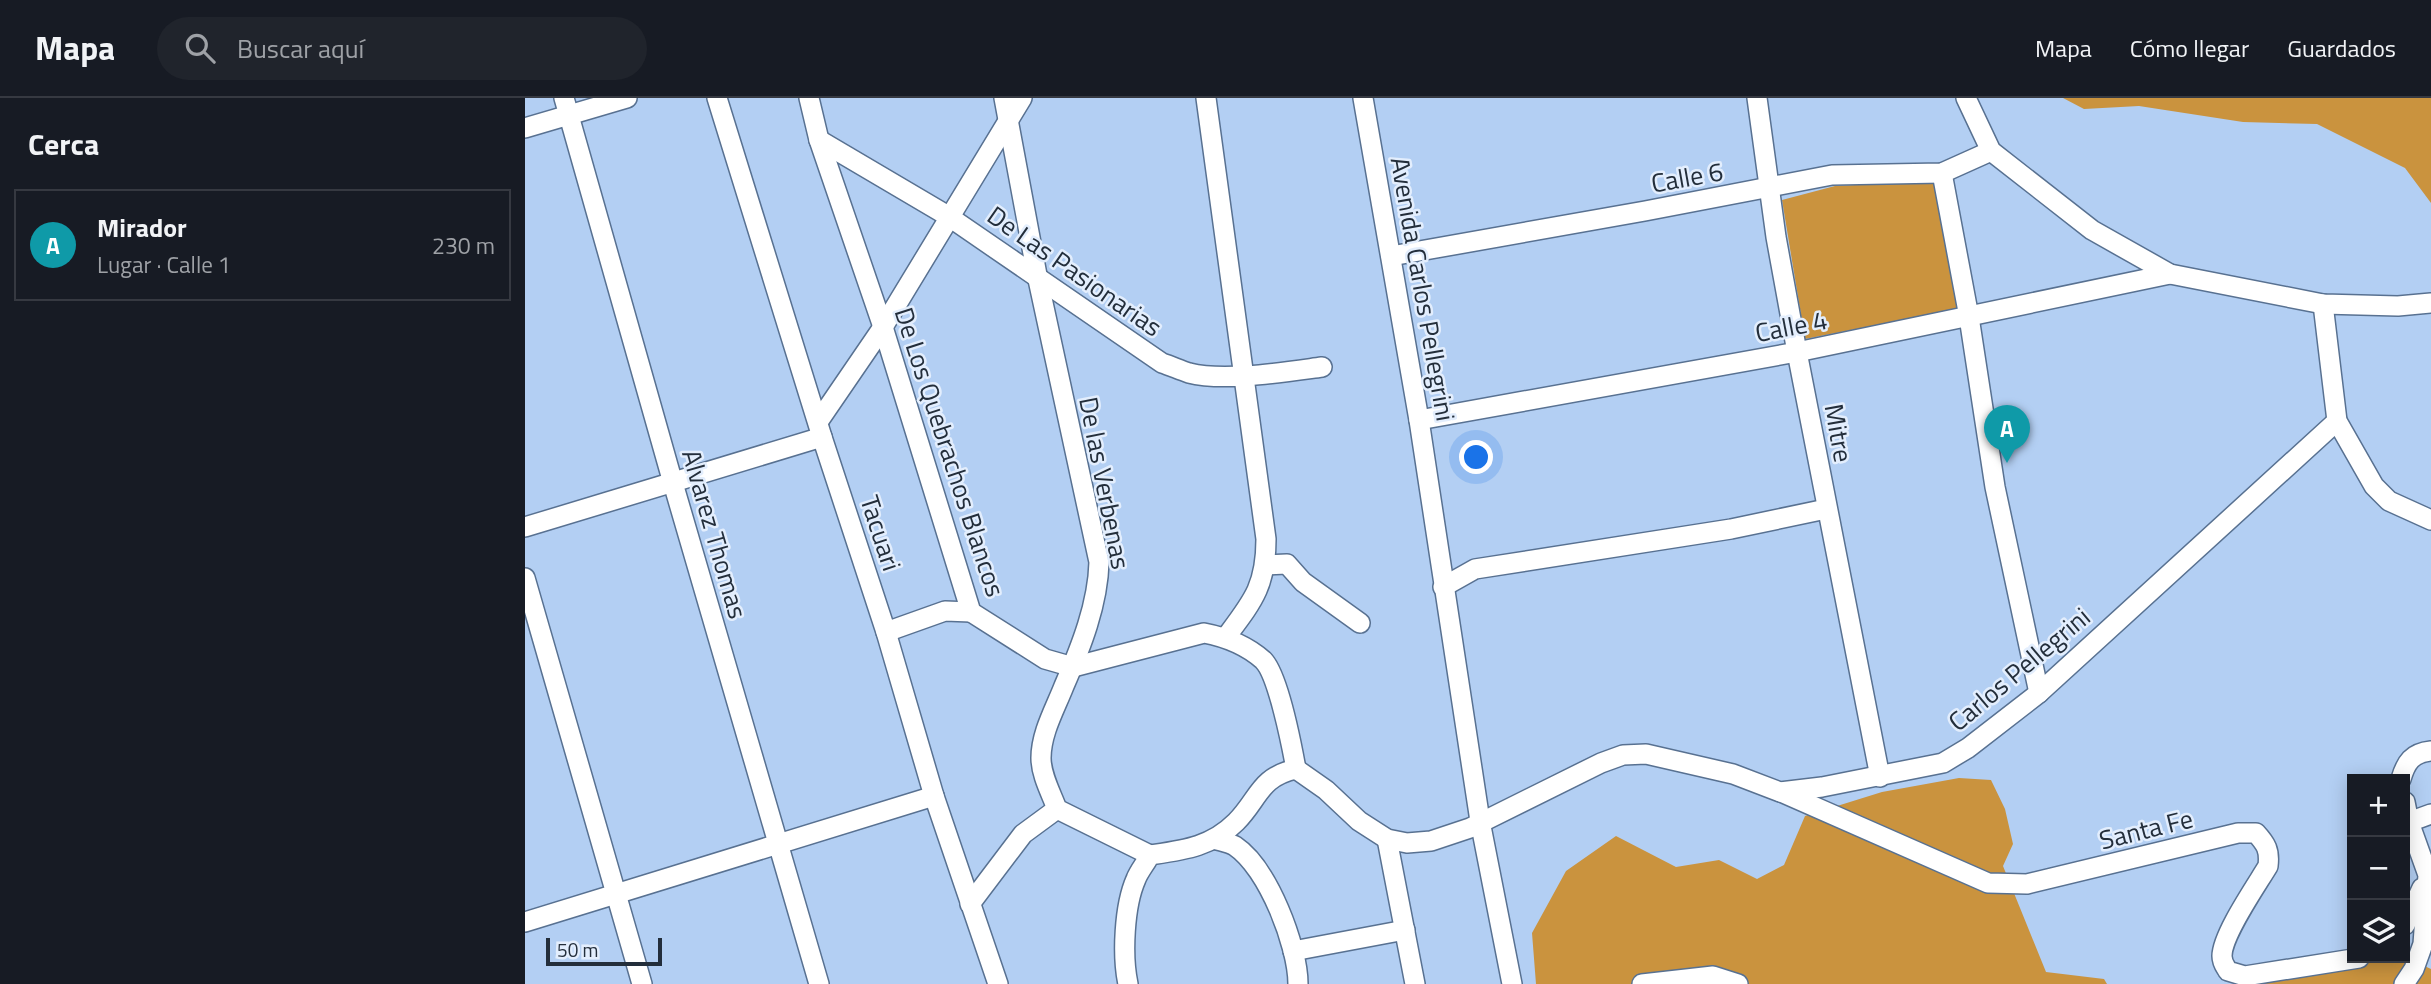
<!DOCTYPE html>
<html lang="es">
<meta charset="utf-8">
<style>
body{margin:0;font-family:"Titillium Web",sans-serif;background:#20242c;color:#f1f3f6}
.controls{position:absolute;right:21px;bottom:21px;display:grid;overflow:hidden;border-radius:0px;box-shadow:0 4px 18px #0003}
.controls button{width:63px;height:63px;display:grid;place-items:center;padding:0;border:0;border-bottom:2px solid #363941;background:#171b24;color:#f1f3f6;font:35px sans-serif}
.scale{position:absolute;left:21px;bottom:18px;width:116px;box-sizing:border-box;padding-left:7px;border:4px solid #232e3b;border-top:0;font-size:19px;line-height:24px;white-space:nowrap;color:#232e3b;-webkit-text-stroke:5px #e3eefd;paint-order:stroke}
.you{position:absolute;left:952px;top:360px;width:24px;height:24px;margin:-18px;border:5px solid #fff;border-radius:50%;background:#1a73e8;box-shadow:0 0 0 10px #1a73e833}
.badge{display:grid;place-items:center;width:46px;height:46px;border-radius:50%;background:#b7ab99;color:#fff;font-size:23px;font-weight:700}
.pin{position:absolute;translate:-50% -58px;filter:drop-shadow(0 2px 4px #0008)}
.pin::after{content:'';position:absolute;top:37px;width:24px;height:21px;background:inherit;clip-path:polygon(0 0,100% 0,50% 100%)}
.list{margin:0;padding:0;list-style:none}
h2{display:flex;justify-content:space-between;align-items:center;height:91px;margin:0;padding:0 28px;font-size:30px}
h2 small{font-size:23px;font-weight:400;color:#9ea1a6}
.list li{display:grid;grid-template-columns:46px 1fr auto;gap:21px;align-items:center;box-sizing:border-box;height:112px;margin:0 14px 14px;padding:0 14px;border:2px solid #363941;border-radius:0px}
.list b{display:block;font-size:26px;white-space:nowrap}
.list p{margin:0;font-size:23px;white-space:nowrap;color:#9ea1a6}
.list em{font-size:23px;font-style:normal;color:#9ea1a6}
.icon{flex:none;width:38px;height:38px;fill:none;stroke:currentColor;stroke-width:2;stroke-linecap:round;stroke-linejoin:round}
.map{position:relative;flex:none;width:1906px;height:886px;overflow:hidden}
header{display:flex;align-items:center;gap:42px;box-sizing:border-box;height:98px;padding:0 35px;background:#171b24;border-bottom:2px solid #363941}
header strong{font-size:33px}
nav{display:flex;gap:38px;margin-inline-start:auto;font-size:24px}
.search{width:490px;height:63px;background:#20242c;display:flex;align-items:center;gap:18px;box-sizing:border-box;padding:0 24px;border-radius:38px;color:#9ea1a6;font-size:26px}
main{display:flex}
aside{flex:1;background:#171b24}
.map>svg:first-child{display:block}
.green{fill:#ca933e}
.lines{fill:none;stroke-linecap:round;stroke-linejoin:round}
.minor-casing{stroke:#587191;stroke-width:22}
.minor{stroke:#fff;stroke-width:19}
.labels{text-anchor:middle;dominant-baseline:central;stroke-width:5;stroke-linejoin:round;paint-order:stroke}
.street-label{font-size:26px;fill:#232e3b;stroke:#e3eefd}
</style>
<header>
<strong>Mapa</strong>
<div class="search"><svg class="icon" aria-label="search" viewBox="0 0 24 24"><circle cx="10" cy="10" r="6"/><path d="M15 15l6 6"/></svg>Buscar aquí</div>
<nav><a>Mapa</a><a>Cómo llegar</a><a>Guardados</a></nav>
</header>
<main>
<aside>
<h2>Cerca<small></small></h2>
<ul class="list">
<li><span class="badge" style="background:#0f9aa8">A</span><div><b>Mirador</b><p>Lugar · Calle 1</p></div><em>230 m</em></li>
</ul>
</aside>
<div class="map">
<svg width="1906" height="886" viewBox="0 0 1906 886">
<rect width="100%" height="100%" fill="#b3cff3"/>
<g class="green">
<polygon points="1538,0 1906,0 1906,105 1880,70 1792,26 1718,24 1614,8 1559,11"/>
<polygon points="1409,83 1433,211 1280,241 1257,102 1310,88"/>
<polygon points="1434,680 1466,682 1480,711 1488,746 1478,768 1521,874 1579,881 1582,886 1011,886 1007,835 1041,773 1091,738 1151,769 1194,762 1232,781 1259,767 1280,718 1357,694"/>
<polygon points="1880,859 1906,871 1906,886 1722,886 1782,878 1851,860"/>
</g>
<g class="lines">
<defs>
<g id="minor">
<polyline points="39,0 148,385 294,886"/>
<polyline points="192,0 297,339 361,534 409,698 473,886"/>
<path d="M284 0 294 42 358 229 446 514 520 561 548 569 679 535C700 539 721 547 738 562 753 576 767 649 771 671"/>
<path d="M479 0 512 177 574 464C573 506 556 549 539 588 530 611 516 635 516 660 516 677 526 695 532 711L625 757"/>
<path d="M681 0 741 441C741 488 728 503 701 539"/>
<polyline points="838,0 894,322 955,723 987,886"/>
<polyline points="1232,0 1251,139 1272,254 1355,679"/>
<polyline points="1441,0 1466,53 1567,132 1645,176 1798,206 1873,208 1906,205"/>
<polyline points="0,30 102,0"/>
<path d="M294 42 423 118 637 265C646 268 655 272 664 275 699 284 760 274 797 269"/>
<polyline points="1417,75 1444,219 1470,389 1514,595"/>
<polyline points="866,158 1120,113 1307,77 1417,75 1466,53"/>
<polyline points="1798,206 1812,323 1849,388 1864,403 1906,422"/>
<polyline points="894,322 1272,254 1645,176"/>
<polyline points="293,324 358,229 497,0"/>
<polyline points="0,429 297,339"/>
<polyline points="741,467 762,466 778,484 835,525"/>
<polyline points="0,480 117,886"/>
<polyline points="918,489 950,471 1206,431 1301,411"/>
<polyline points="361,534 420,513 446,514"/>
<polyline points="771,671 801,692 834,723 862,741 882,745 906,743 945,730 1076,665 1098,657 1121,656 1208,676 1255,694 1297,689 1418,665 1443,650 1514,595 1812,323"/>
<path d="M1876 681C1881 664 1887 655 1906 653"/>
<path d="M1256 694 1463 785 1502 786 1713 735H1731C1741 746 1745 752 1743 768 1731 788 1697 837 1697 858 1697 865 1700 868 1703 873L1720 878 1834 860"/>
<polyline points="1884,724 1906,716"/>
<path d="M689 741C695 743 705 745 710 748 743 770 773 848 773 886"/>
<polyline points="862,741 890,886"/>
<polyline points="445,806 498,736 532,711"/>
<polyline points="0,824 409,698"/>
<polyline points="1880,827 1897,790"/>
<polyline points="768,853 880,832"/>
<path d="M603 886C597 858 599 808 611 781 614 773 621 765 625 757 659 752 686 749 711 724 734 701 734 679 771 671"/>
<polyline points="1117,886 1188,878 1213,886"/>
<polyline points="1879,886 1889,871 1898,846 1903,777 1884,724 1880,704"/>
</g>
</defs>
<use href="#minor" class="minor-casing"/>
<use href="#minor" class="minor"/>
</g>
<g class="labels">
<g class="street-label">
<text transform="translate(1162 79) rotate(-10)">Calle 6</text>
<text transform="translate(550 173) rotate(35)">De Las Pasionarias</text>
<text transform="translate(898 191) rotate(80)">Avenida Carlos Pellegrini</text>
<text transform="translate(1266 228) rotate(-11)">Calle 4</text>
<text transform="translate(1314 335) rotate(80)">Mitre</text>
<text transform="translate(425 354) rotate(72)">De Los Quebrachos Blancos</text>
<text transform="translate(580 385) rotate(79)">De las Verbenas</text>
<text transform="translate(356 435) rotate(72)">Tacuari</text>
<text transform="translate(190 436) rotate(74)">Alvarez Thomas</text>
<text transform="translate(1494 571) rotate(-40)">Carlos Pellegrini</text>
<text transform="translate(1621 731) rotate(-14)">Santa Fe</text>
</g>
</g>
</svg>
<div class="controls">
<button>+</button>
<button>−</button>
<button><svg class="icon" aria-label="layers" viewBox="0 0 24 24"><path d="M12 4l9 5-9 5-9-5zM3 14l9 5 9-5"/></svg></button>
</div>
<div class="scale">50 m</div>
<div class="you"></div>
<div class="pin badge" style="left:1482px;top:365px;background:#0f9aa8">A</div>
</div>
</main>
